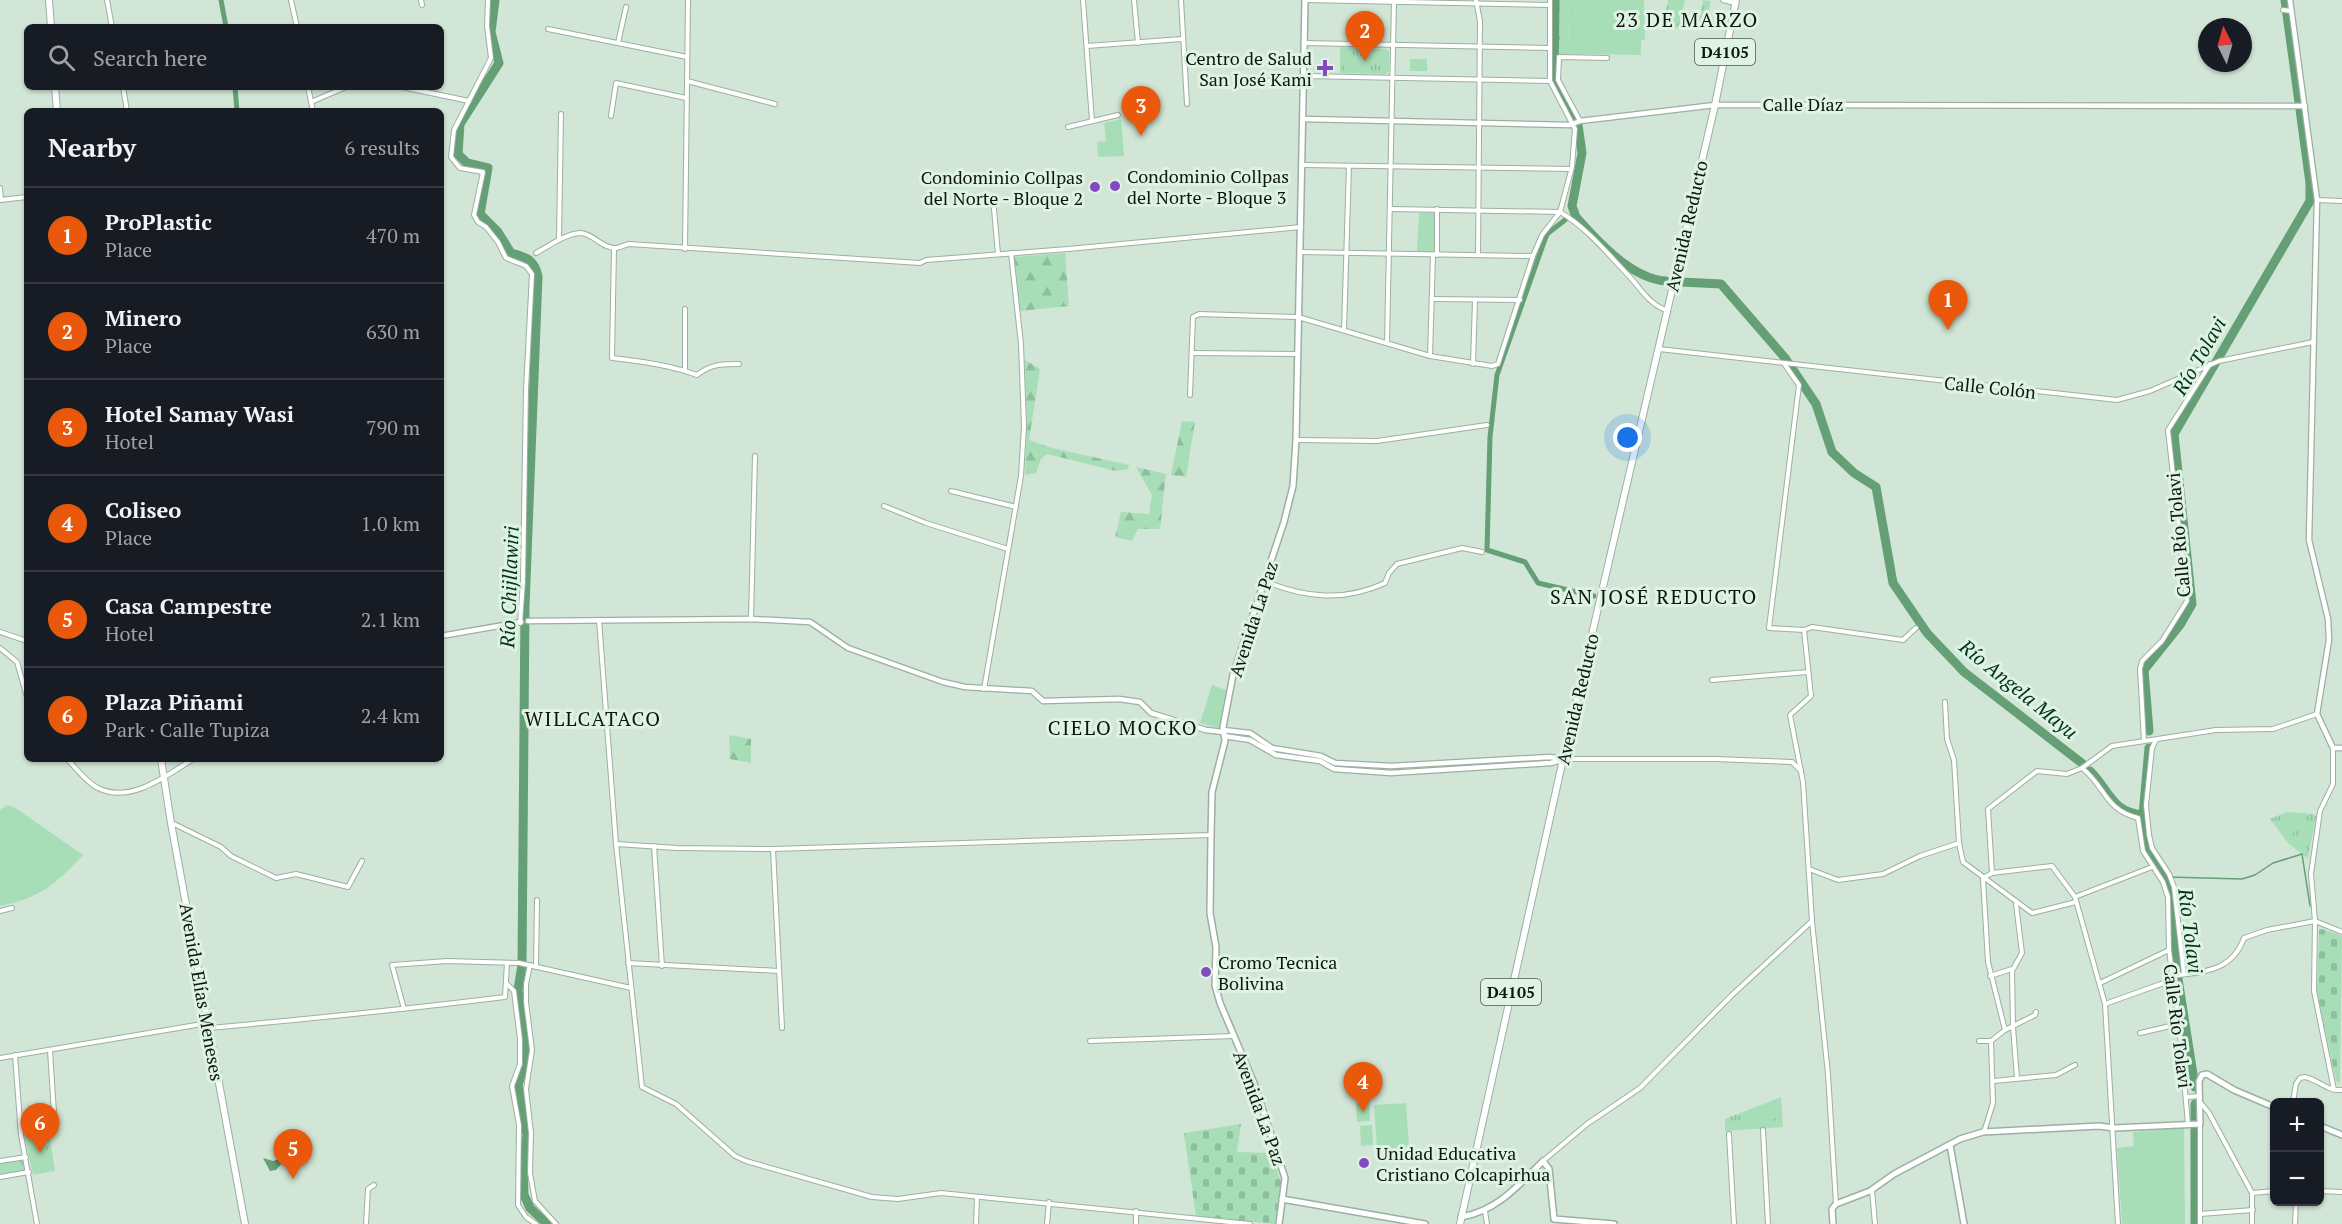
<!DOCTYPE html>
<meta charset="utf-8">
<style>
body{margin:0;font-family:"PT Serif",serif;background:#20242c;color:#f1f3f6}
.controls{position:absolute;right:18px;bottom:18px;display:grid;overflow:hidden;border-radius:9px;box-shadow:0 2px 4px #0004}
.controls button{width:54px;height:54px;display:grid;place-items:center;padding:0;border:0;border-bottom:2px solid #363941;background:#171b24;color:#f1f3f6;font:30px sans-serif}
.compass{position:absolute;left:2198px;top:18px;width:54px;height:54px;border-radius:50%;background:#171b24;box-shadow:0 2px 4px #0004;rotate:355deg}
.you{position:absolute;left:1628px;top:438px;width:21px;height:21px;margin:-15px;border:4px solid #fff;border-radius:50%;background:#1a73e8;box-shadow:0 0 0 9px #1a73e833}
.badge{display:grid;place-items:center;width:39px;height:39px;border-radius:50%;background:#ea580c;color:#fff;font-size:20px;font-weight:700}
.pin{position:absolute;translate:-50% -50px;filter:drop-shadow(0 2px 3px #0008)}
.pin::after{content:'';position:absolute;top:32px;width:21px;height:18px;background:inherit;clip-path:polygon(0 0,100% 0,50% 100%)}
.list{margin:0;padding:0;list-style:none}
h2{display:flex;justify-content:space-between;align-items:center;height:78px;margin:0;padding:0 24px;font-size:26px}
h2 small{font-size:20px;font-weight:400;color:#9ea1a6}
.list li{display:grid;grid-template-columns:39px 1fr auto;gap:18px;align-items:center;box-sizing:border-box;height:96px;padding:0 24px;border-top:2px solid #363941}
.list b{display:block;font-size:22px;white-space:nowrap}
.list p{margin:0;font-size:20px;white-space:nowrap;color:#9ea1a6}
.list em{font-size:20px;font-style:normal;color:#9ea1a6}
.icon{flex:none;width:33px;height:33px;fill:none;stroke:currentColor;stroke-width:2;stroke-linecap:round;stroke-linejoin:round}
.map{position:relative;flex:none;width:2342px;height:1224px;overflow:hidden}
.search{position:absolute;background:#171b24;box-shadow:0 2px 4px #0004;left:24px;top:24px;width:420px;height:66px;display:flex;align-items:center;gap:15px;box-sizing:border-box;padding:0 21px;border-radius:9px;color:#9ea1a6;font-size:22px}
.panel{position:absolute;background:#171b24;box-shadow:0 2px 4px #0004;left:24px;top:108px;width:420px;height:654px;border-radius:9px}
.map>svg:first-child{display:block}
.forest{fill:url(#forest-firs)}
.cemetery{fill:url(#cemetery-stones)}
.park{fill:url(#park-tufts)}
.garden{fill:#a8deb7}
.water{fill:url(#water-ripples)}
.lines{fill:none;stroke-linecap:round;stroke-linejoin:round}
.stream{stroke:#659f76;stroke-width:1.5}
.canal{stroke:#659f76;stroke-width:5}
.river{stroke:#659f76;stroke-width:9}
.minor-casing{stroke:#9bb0a0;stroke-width:6}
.tertiary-casing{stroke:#9bb0a0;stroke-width:7}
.secondary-casing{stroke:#9bb0a0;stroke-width:8}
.primary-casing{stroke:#9bb0a0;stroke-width:8}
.minor{stroke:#fff;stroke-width:4}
.tertiary{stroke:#fff;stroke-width:4.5}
.secondary{stroke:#fff;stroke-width:5}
.primary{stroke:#fff;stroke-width:6}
.poi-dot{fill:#834ac0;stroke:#def3e3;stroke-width:2}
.labels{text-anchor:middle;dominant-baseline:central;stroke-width:6;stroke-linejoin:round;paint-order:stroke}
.shield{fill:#def3e3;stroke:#4c584f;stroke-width:1.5}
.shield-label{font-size:16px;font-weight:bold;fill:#0e1510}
.poi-label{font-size:18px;fill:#0e1510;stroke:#def3e3;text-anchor:start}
.street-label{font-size:18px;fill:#0e1510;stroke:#def3e3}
.neighbourhood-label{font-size:20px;letter-spacing:1.5px;fill:#0e1510;stroke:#def3e3}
.water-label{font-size:20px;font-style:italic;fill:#023217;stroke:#def3e3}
</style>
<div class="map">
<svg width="2342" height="1224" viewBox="0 0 2342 1224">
<defs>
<pattern id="forest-firs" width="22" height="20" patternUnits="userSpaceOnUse" patternTransform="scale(1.5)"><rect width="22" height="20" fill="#a8deb7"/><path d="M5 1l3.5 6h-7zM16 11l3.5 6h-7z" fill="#8fbe9c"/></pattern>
<pattern id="cemetery-stones" width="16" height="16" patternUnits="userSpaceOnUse" patternTransform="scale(1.5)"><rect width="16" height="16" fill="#a8deb7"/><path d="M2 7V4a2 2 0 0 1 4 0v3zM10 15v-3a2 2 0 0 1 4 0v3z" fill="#8fbe9c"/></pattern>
<pattern id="park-tufts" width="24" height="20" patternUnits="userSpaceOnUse" patternTransform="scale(1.5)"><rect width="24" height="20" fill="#a8deb7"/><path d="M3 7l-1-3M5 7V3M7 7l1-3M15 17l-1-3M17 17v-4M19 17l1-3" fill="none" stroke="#8fbe9c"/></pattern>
<pattern id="water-ripples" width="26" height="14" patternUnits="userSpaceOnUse" patternTransform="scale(1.5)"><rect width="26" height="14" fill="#659f76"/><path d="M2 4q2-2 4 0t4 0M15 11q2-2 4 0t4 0" fill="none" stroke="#52805f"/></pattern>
</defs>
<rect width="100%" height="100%" fill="#d1e6d6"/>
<g class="forest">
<polygon points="1065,253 1069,306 1020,311 1013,257"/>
<polygon points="1025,360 1040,369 1029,440 1052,448 1129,465 1128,469 1116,471 1047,454 1041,459 1036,473 1025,475 1027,423"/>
<polygon points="1182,421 1195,422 1186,477 1171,475"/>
<polygon points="1136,467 1166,474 1160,529 1138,529 1132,541 1115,537 1121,512 1149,514 1152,495"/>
<polygon points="729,735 751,739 751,763 730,759"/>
</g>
<g class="cemetery">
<polygon points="2322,929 2342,936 2340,1083 2336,1081 2317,992 2319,930"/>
<polygon points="1241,1124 1237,1152 1271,1153 1281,1182 1275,1224 1196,1216 1184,1133"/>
</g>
<g class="park">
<polygon points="1552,0 1569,0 1568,54 1558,56 1556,60 1551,61"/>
<polygon points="1668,0 1685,0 1682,13 1700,16 1703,0 1711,1 1708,16 1688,26 1662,31"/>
<polygon points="1340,47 1386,49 1389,52 1389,72 1385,74 1340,73"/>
<polygon points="1212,685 1226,690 1219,728 1200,723"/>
<polygon points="2287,812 2313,814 2316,816 2308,859 2288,843 2270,819"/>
<polygon points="1781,1097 1783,1127 1725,1131 1725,1119"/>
<polygon points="49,1131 55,1171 33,1175 24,1134"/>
<polygon points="22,1160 24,1161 24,1171 0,1175 0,1163"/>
</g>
<g class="garden">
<polygon points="1569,0 1644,0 1645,39 1641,41 1641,55 1568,54"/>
<polygon points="1670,1 1682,4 1678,24 1666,22"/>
<rect x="1410" y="59" width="17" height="12"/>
<polygon points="1121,119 1124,156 1098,157 1097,142 1106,141 1104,123"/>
<polygon points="1419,213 1435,213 1434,252 1417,251"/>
<polygon points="1212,699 1221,701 1216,719 1207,717"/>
<path d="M7 805 14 807 83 855C56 884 40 898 0 906V810Z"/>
<polygon points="2296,812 2305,824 2288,837 2279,825"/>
<polygon points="1369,1102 1370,1121 1357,1122 1356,1103"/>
<polygon points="1406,1103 1410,1161 1378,1163 1374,1105"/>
<polygon points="1773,1104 1778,1117 1758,1125 1753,1112"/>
<polygon points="1372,1125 1373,1145 1361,1146 1360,1126"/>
<polygon points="2184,1128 2185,1224 2122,1224 2117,1148 2134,1146 2133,1132"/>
<polygon points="44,1135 48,1156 34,1158 30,1137"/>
</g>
<polygon class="water" points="263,1158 273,1161 283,1158 284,1161 276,1170 270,1171"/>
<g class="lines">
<polyline class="stream" points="2168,877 2242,879 2255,875 2273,863 2302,854 2310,906"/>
<g class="canal">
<polyline points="221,0 226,27"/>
<polyline points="235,87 237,111"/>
<polyline points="1565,220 1547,234 1544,242 1497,375 1490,437 1487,550 1525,562 1538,583 1594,596"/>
</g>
<g class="river">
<path d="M495 0 491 32 499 63 460 124 458 154 467 163 488 168 480 214 498 232 511 253C526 257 534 259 538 276L525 606 522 965 518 990 527 1055 518 1085 527 1135 523 1165 524 1195 530 1208 547 1224"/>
<polyline points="1555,0 1554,80 1574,118"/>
<path d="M1578 125 1582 153 1572 206 1576 217C1598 242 1632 279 1666 281"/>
<polyline points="1681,282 1721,284 1785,358 1816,404 1832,452 1854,473 1876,487 1893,583 1927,633 1964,672 2083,764"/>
<polyline points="2149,731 2144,670 2180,625 2192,604 2174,434 2310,201 2310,183 2285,0"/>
<polyline points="2149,748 2143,815 2146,838 2150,850 2168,877 2172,892 2178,979 2195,1087"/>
<path d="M2090 771C2110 791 2111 812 2143 815"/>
<polyline points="2195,1104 2195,1224"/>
</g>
<defs>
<g id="minor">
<polyline points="107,0 112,27"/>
<polyline points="291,0 297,27"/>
<polyline points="421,0 422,5"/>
<polyline points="488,0 487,26 491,58 454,130 451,157 460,168 483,172 474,215 478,222 486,227 498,242 506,258 526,266 532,274 526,389 523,581 520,623"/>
<polyline points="1083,0 1092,121"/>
<polyline points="1134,0 1138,43"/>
<polyline points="1181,0 1187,104"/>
<polyline points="1305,0 1550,5"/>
<polyline points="1476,0 1480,21 1478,255"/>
<polyline points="1723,0 1735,3"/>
<polyline points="2283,10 2291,11"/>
<polyline points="548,29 687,57"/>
<polyline points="618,43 626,7"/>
<polyline points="1304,43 1550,48"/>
<polyline points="1087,46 1182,39"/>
<polyline points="1304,76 1550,81"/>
<polyline points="687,81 775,104"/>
<polyline points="1267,81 1304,80"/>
<polyline points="123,87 127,111"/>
<polyline points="308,87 313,111"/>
<polyline points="402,87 469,101"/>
<polyline points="311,102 346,87"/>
<polyline points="611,116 616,83 686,98"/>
<polyline points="1580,121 1558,80 1559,57 1607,58"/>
<polyline points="1068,127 1118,115"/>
<polyline points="1302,165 1571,169"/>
<polyline points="0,188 1,200"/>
<polyline points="993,198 998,254"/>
<polyline points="0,200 27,197"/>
<polyline points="2317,200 2342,201"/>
<path d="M1391 209 1560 212C1586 227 1608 254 1629 276 1641 289 1649 304 1666 310"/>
<polyline points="559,240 561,114"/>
<path d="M614 248 612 358C641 361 670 365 697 375 711 364 722 364 739 364"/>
<polyline points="685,249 688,0"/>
<polyline points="1300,252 1533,256"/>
<path d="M536 253C549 246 565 234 580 233 593 233 601 248 615 248 619 248 624 245 629 244L920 263 926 260 1068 249 1301 227"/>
<polyline points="1437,255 1437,209"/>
<polyline points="1432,299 1520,300"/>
<polyline points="1344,329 1349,166"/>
<polyline points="1387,342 1394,0"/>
<polyline points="1659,349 2117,400 2150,391 2219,361 2313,342"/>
<polyline points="1192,353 1297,354"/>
<polyline points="1430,356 1433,255"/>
<polyline points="1473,364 1475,300"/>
<polyline points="1785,365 1799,385 1769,628 1804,630 1812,627 1903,640 1916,628"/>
<polyline points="685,370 685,309"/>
<polyline points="1190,395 1193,317 1199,314 1298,317 1430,356 1492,366 1498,364 1533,256 1542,235 1560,212 1572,167 1575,129 1550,81 1550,0"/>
<polyline points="1296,440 1377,441 1487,425"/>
<polyline points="951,491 1016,507"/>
<polyline points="884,506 926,523 1008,549"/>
<path d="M1264 581C1305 598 1344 602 1385 583L1389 573 1397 564 1462 548 1482 552"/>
<polyline points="751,619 755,456"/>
<polyline points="599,620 616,844 642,1087 676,1104 735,1156 746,1161 872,1197 898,1199 941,1193 1250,1224"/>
<polyline points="0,632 27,641"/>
<polyline points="0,648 17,662 27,697"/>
<polyline points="1712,680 1808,672"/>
<polyline points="984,689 1021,476 1024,426 1021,344 1011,253"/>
<polyline points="1945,702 1947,739 1954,760 1959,843 1963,862 2032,913 2076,902"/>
<polyline points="2156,740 2152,748 2146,805 2149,835 2152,848 2169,874 2174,887 2184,974"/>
<polyline points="2144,741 2140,669 2142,661 2162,641 2187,601 2168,430 2210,364"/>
<polyline points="2333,748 2333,784 2320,811 2311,874 2315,921 2314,991 2334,1090"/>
<path d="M67 759C76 768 87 783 98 788 130 804 166 776 193 759"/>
<polyline points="1563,759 1715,759 1792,762 1801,771"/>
<path d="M2082 768C2106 787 2104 809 2138 818L2143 851 2163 882 2168 897 2169 950 2179 1024 2188 1124"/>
<polyline points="172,823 221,847 231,856 276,878 296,874 348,887 362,861"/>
<polyline points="616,844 677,848 773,849 1211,835"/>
<polyline points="654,846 662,966"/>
<polyline points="773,849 782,1028"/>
<polyline points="1809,869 1838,880 1883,874 1920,856 1959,843"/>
<polyline points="1992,873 1988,809 2037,771 2067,774 2082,768 2112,746 2216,730 2273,729 2317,714"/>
<polyline points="1983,878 1992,873 2052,866 2075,897 2105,1004 2118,1224"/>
<polyline points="1983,879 1988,962 2005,1030"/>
<polyline points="2075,897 2152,867"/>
<polyline points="2016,904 2022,953 2012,971 2013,1027 2017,1078"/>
<polyline points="0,911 12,908"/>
<polyline points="1812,921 1828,1074 1836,1204"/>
<polyline points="628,963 779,971"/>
<polyline points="530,965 526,984 526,1002 532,1050 526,1089 531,1133 530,1173 535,1201 556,1224"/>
<polyline points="536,967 537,900"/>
<polyline points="1990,976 2012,969"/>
<path d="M2172 976C2202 972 2232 972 2244 938L2267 930 2315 921 2342 932"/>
<polyline points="506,983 514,991 520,1039 520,1064 512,1086 519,1125 518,1205 526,1217 536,1224"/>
<polyline points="2100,983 2169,950"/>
<polyline points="2105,1004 2172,980"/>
<polyline points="404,1009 392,965 447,961 519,963 631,988"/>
<path d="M209 1028C308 1019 407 1009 505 997L507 963"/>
<polyline points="2140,1033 2179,1024"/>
<polyline points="1090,1041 1233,1036"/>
<polyline points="1979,1041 1991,1041 2005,1030 2035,1015 2036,1012"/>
<polyline points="50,1050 55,1129"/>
<polyline points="15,1055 21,1135 37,1224"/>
<polyline points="0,1058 208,1023"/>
<polyline points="1994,1081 2056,1075 2075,1065"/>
<polyline points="2187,1097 2200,1096"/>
<polyline points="2200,1102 2209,1113 2252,1193 2274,1191"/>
<path d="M2293 1102 2296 1084 2300 1078 2305 1077C2319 1080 2326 1091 2342 1090"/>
<polyline points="2200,1124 2200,1224"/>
<polyline points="1763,1130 1768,1224"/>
<polyline points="1984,1132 1993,1103 1991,1041"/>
<polyline points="1729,1134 1734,1224"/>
<polyline points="0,1161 26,1157"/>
<polyline points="1543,1161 1587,1124 1640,1088 1732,995 1812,921 1803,782 1790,715 1811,696 1804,630"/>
<polyline points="0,1177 29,1172"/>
<polyline points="1872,1190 1875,1224"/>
<polyline points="2320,1191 2342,1192"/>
<polyline points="2252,1193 2252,1224"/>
<polyline points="1485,1211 1487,1224"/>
<polyline points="2200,1214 2253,1210"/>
<polyline points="366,1224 368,1189 374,1185"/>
<polyline points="976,1224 977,1197"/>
<polyline points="1047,1224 1049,1202"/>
<polyline points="1136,1224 1136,1211"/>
<polyline points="2295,1224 2296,1202"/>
</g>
<g id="tertiary">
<polyline points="2290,0 2317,200 2309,540 2328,619 2329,640 2317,714 2333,748 2342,748"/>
<polyline points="1303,119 1570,125 1580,121 1715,105 2305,106"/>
<polyline points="528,621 751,619 810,622 848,648 943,682 965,687 1032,691 1043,701 1119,699 1140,702 1151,713 1206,730 1223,732"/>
<polyline points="441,636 521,622"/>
<polyline points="1223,730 1250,733 1272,748 1321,756 1335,763 1391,766 1550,757 1563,759"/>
<polyline points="1224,736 1250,740 1276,755 1320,761 1334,769 1391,773 1551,763 1561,760"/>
</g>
<g id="secondary">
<polyline points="2320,1126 2342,1135"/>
<polyline points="1950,1145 1964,1224"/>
<polyline points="1282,1199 1425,1224"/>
<path d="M1461 1217C1497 1211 1519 1185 1543 1161L1549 1169 1554 1219 1614 1224"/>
<polyline points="1279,1224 1285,1178 1254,1083 1220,1003 1215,985 1216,947 1210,913 1211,835 1212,792 1225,741 1223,727 1233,675 1284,522 1293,486 1296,440 1305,0"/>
<polyline points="1833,1224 1832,1209 1836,1204 1870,1191 1894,1174 1960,1139 1983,1132 2099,1126 2114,1128 2200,1124 2199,1081 2202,1075 2207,1074 2234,1090 2274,1107"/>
</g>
<g id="primary">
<polyline points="49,0 51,27"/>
<polyline points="55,87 57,111"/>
<polyline points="161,759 171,823 245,1224"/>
<polyline points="1460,1224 1563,759 1715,105 1736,0"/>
</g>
</defs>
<use href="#minor" class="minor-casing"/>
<use href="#tertiary" class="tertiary-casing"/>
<use href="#secondary" class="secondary-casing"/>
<use href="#primary" class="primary-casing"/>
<use href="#minor" class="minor"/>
<use href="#tertiary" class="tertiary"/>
<use href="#secondary" class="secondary"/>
<use href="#primary" class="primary"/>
</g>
<g class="poi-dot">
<path d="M1322 59h6v6h6v6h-6v6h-6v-6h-6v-6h6z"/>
<circle cx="1115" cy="186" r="6"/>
<circle cx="1095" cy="187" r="6"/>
<circle cx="1206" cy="972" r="6"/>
<circle cx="1364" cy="1163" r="6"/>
</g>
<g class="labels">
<g class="shield">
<rect x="1695" y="39" width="60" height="26" rx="4.5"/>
<rect x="1481" y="979" width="60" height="26" rx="4.5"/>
</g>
<g class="shield-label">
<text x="1725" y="52">D4105</text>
<text x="1511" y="992">D4105</text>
</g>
<g class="poi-label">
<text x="1312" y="58" text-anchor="end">Centro de Salud<tspan x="1312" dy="21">San José Kami</tspan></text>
<text x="1127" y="176">Condominio Collpas<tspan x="1127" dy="21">del Norte - Bloque 3</tspan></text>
<text x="1083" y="177" text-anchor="end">Condominio Collpas<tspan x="1083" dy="21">del Norte - Bloque 2</tspan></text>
<text x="1218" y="962">Cromo Tecnica<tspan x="1218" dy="21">Bolivina</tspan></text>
<text x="1376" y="1153">Unidad Educativa<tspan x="1376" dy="21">Cristiano Colcapirhua</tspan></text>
</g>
<g class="street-label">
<text x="1803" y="104">Calle Díaz</text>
<text transform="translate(1686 226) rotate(-77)">Avenida Reducto</text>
<text transform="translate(1990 387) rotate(6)">Calle Colón</text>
<text transform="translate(2178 535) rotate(-95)">Calle Río Tolavi</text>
<text transform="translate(1253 619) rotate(-72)">Avenida La Paz</text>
<text transform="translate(1577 699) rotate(-77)">Avenida Reducto</text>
<text transform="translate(202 992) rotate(80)">Avenida Elías Meneses</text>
<text transform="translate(2178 1026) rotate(83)">Calle Río Tolavi</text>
<text transform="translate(1260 1108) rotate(70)">Avenida La Paz</text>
</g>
<g class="neighbourhood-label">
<text x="1687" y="19">23 DE MARZO</text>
<text x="1654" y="596">SAN JOSÉ REDUCTO</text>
<text x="593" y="718">WILLCATACO</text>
<text x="1123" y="727">CIELO MOCKO</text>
</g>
<g class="water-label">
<text transform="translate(2199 356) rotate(-60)">Río Tolavi</text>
<text transform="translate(509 587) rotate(-88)">Río Chijllawiri</text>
<text transform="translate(2019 689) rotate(39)">Río Angela Mayu</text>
<text transform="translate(2191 931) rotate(83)">Río Tolavi</text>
</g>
</g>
</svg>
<div class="controls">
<button>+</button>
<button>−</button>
</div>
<svg class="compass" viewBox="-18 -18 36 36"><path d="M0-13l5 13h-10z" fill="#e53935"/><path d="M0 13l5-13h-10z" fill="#9ea1a6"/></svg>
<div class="you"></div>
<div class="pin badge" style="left:1948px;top:330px">1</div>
<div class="pin badge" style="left:1365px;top:61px">2</div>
<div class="pin badge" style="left:1141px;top:136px">3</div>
<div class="pin badge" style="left:1363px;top:1112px">4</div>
<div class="pin badge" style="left:293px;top:1179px">5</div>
<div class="pin badge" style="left:40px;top:1153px">6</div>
<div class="search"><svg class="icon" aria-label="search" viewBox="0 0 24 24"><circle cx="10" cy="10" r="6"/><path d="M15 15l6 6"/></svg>Search here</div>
<section class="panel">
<h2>Nearby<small>6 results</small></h2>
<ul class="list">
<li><span class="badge">1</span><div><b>ProPlastic</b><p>Place</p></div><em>470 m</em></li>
<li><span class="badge">2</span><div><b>Minero</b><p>Place</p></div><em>630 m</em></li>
<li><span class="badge">3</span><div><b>Hotel Samay Wasi</b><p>Hotel</p></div><em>790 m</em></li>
<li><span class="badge">4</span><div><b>Coliseo</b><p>Place</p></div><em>1.0 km</em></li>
<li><span class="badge">5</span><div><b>Casa Campestre</b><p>Hotel</p></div><em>2.1 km</em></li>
<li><span class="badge">6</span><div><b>Plaza Piñami</b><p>Park · Calle Tupiza</p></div><em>2.4 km</em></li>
</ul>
</section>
</div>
